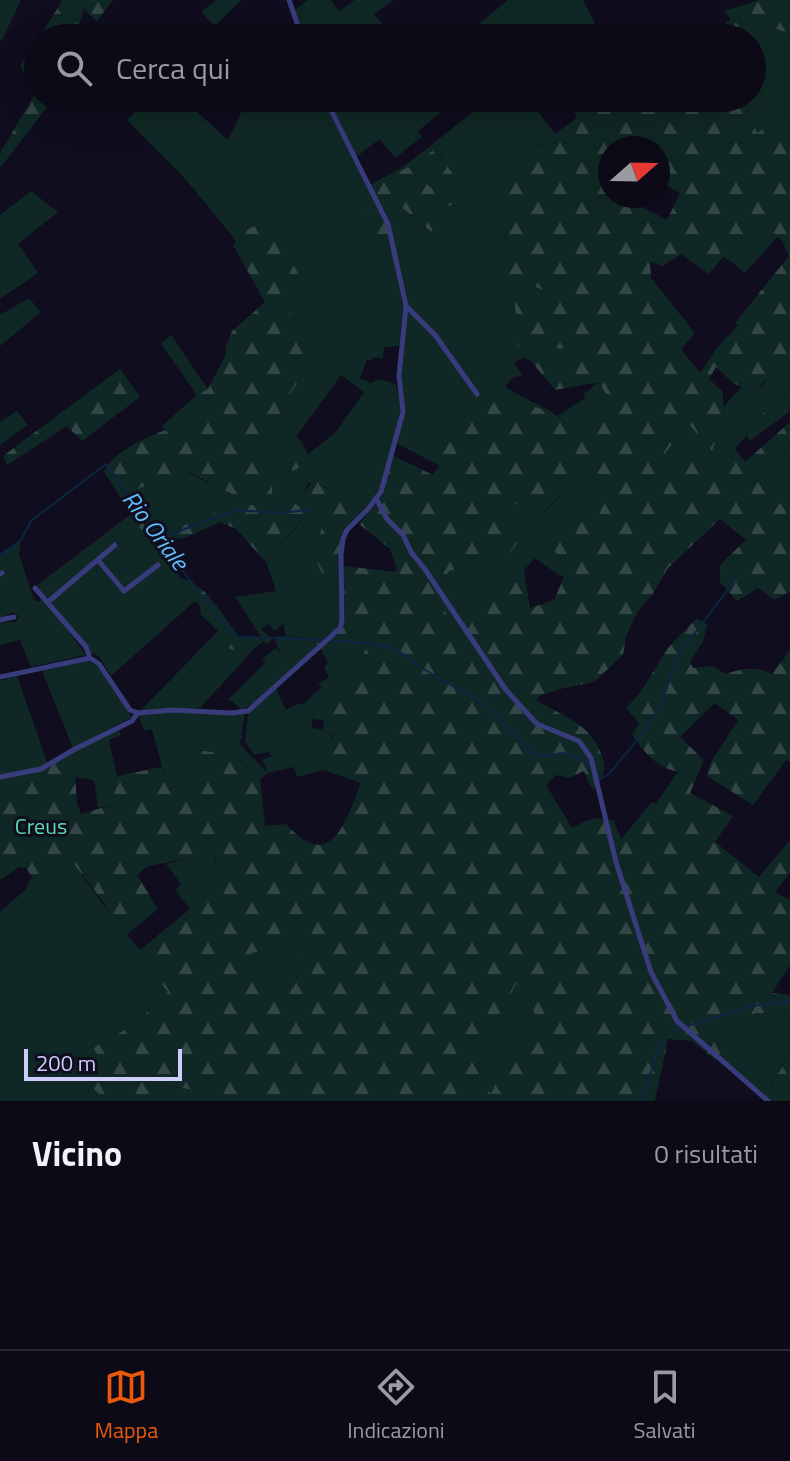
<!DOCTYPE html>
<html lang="it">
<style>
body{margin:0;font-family:"Titillium Web",sans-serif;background:#14131f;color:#f1f3f6}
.compass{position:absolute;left:598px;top:136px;width:72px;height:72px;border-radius:50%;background:#0b0a16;box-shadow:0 8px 32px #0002;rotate:70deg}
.scale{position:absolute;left:24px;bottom:20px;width:158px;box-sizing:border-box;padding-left:8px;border:4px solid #ceccfd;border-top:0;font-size:22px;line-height:28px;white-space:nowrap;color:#ceccfd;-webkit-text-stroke:6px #0f0d1e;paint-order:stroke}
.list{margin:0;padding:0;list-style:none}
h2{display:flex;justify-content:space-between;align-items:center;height:104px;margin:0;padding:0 32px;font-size:34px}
h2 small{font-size:26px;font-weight:400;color:#9a9aa1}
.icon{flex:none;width:44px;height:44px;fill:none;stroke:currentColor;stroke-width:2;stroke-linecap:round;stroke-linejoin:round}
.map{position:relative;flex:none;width:790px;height:1101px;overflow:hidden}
.search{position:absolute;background:#0b0a16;box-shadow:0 8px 32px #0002;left:24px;right:24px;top:24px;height:88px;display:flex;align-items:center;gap:20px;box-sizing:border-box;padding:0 28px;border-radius:44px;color:#9a9aa1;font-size:30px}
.sheet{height:248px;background:#0b0a16}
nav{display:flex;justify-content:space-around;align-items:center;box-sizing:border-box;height:112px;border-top:2px solid #2b2b35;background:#0b0a16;font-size:22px;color:#9a9aa1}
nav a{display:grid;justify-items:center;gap:4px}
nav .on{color:#ea580c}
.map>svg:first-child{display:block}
.green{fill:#102825;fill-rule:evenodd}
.forest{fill:url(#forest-firs);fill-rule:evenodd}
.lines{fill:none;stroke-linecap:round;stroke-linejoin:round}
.stream{stroke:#0d2542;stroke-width:2}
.street{stroke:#393c7c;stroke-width:5}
.labels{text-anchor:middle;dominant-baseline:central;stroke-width:6;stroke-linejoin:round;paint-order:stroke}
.park-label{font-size:22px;fill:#5bdab1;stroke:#0f0d1e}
.water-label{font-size:24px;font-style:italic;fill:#5ebdfa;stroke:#0f0d1e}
</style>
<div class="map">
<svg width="790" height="1101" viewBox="0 0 790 1101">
<defs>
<pattern id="forest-firs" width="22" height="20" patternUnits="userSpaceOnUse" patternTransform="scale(2)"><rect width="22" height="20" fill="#102825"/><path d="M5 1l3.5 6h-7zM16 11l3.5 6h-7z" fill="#324646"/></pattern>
</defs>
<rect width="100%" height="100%" fill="#0f0d1e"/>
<g class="green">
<polygon points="0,0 21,0 2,40 0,39"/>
<polygon points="216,0 241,0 215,26 201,12"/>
<polygon points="308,0 331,0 339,11 355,0 393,0 374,14 394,38 304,38 294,10"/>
<polygon points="508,0 583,0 595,23 577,38 462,38"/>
<polygon points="768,27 790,33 790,115 776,119 756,134 742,98 752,98 752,38 743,38"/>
<path d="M145 98H182L228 140 248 98H322L372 196 380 240 373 251 391 245 403 306 399 346 384 347 383 359 374 357 371 361 367 360 360 378 371 383 378 379 396 384 401 411 380 492 362 511 318 483 309 482 302 496 300 507 292 503 260 507 234 500C210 517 182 530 151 530L132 492 145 486 158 493 182 469 208 483 269 466 263 437 273 435 284 403 303 375 300 329 287 306 267 218 234 238 187 181 127 120 145 103 143 100ZM341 375 364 392 336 432 307 455 302 442 296 437Z"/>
<polygon points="328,98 459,98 418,131 422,137 395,158 380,139 356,157"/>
<path d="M473 98H528L555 134 537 147 507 200V228L501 258 528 285 561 297 517 327 512 326 578 349 581 356 528 360 525 357 514 363 523 376 514 377 505 386C520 398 539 403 556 415L501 393 456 423 446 445 439 450 427 448 458 477 455 482 440 466 396 443 405 411 401 383 408 305 390 224 380 200 385 197 399 205 430 232 446 206 469 205 459 197 455 180 441 155 434 150 419 160 445 187 440 196 408 167 372 188 370 185 403 167 477 109Z"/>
<polygon points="31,191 58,212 18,244 38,273 0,299 0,215"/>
<polygon points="755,221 778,236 745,273 733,263 742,251 736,246"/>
<polygon points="29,298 41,312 0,346 0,315"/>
<polygon points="171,335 208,389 205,419 177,443 162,426 197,395 161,344"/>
<polygon points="790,367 790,396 772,405 744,430 747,435 735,449 737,452 710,474 670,468 660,460 688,422 711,450 724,418 723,407 743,386 761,388 769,377 781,375"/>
<polygon points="599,382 607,396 604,421 582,434 569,431 557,416 585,398 584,394"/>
<polygon points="17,411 28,425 0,445 0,422"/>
<polygon points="790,446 790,513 764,489 754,476 770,458 783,453"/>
<polygon points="586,466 615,486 591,530 543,536 564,564 556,573 535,558 524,570 451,619 434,598 449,571 507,557 519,541 499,514 521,501 547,510"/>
<polygon points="131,514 141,530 147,530 181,578 184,590 195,601 111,676 99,656 91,653 51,602 119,544 117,542 48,600 37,585"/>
<path d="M303 519 324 521C332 549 351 598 338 626 335 632 329 635 324 639L286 636 283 624 275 631 268 624 261 629 270 637 271 641 267 644 264 641 254 649 200 708 141 710 219 630C236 647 236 642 258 641L261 637 235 597 276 591 266 562Z"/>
<polygon points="21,540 19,554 33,597 37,602 45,598 86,655 31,667 20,640 0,645 0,623 16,622 19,617 14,612 0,618 0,577 4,575 3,570 0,571 0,555"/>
<path d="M345 618H361L372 632V637L350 681 337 699 313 712 312 728C324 729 331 732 334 744L326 753 323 770 297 777 294 767 268 773 262 760 272 756 269 752 254 755 245 741 248 714 276 688 286 710 298 704H303L322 687 318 684 329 677 324 667 328 663 320 648 343 643V636L357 628 343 625Z"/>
<polygon points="297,644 318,645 253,704 242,710 229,699 265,663 262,659 276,648 281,654"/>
<polygon points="88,661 98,667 132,717 74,748 119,730 121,735 109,740 117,776 114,780 115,804 98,808 94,780 74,777 73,748 42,671"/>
<polygon points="17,676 48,765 0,779 0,681"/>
<polygon points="172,711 245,714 241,735 243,736 239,743 256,761 247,767 230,751 219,753 199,750 209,769 168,790 152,729 145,731 139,718 141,714"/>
<polygon points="214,852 219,875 198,904 199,908 140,955 168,992 135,1024 93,1048 102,1061 87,1082 107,1101 0,1101 0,912 25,890 32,877 41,877 69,858 121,929 132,930 127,935 140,950 190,909 175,890 181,884 166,864"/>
<polygon points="306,941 294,988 244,976 252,953"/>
<polygon points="516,983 527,993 536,1018 509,1055 491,1095 481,1082 476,1044 491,1032"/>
<polygon points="756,1013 790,1014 790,1055 769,1087 790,1101 770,1101 719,1056 721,1054 714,1031"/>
<polygon points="159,1085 189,1089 196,1097 192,1101 141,1101"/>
</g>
<g class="forest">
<polygon points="63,0 113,0 97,21 84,9 75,38 39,38"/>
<polygon points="760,0 790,0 790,33 768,27 758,35 724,38 718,30 731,19 724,11"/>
<polygon points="38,40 38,86 25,76 20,65"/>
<polygon points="38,89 38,98 54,98 0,168 0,153"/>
<path d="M591 98H609L616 110 629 101 628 98H742L757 133 776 119 790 115V367L781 376 769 377 753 393 733 383 716 367 709 379 723 392 724 418 712 451 688 423 660 460 670 468 691 455 710 474 737 452 745 462 790 422V446L783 453 770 458 754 476 764 489 790 513V592L774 600 758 588 737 601 720 582V565L746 540 720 519 668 568 652 595 638 611 626 636 623 655 594 682 564 688 541 695 536 700C561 716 586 721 599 749 607 766 606 775 594 789L590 786 584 771 569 778 556 775 546 785 572 828C588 820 596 815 614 821L621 839 651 803H656L678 772C656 767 645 753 632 735L639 723 626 708 640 693 668 648 696 619 707 624 703 642 690 662 693 668 712 666 726 674C743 668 756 666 772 674L790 650V762L786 760 753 805 707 776 711 762 738 720 715 703 680 737 704 760 690 793 733 816 715 842 759 877 790 840V873L775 892 790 900V965L772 993 790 995V1014L756 1013 714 1031 721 1054 715 1060 692 1041 668 1039 655 1101H192L196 1097 189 1089 159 1085 141 1101H107L86 1082 102 1061 93 1048 135 1024 168 992 139 956 199 908 198 904 219 875 215 853 148 866 137 875 158 909 132 930 120 931 102 900 69 858 41 877H32L26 868 19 867 0 880V779C20 774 40 770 57 759 64 755 66 751 73 748L77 803 81 814 115 804 114 780 117 776 161 767 169 790 208 770 198 750 218 753 230 751 246 767 256 761 268 773 260 779 265 826 286 824C332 875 346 820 361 783L323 770 326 753 334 744 332 736 323 729 324 720 313 719V712L324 698 337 699 350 681 372 637V632L361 618H345L344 566 395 572 397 568 390 549 359 524 383 495 392 455 433 475 439 466 455 481 458 477 426 447 431 443 439 449 446 445 456 423 501 393 556 415 570 431 582 434 604 421 607 396 599 382 555 390 530 360 580 356 578 349 518 347 511 326H517L514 297 553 302 560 297 538 288 505 279C496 264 504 247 507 231 508 221 505 208 506 200 510 161 547 140 577 118L574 111ZM610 148H658V187L663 183 680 193 667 220 632 202 629 196H610ZM755 221 781 239 789 256 735 323 738 325 717 348 700 373 681 349 695 333 651 278 650 262 663 266 681 254 709 274 723 257 733 263 743 251 736 246ZM586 466 614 485 591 530 570 511 543 537 564 564 556 573 564 577 554 600 530 608 524 570 451 619 434 598 449 571 507 557 519 541 499 514 521 501 546 510ZM305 941 294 988 244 976 252 953ZM516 984 527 993 536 1018 509 1055 491 1094 481 1082 476 1044 491 1032Z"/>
<path d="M434 150C448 159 448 176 466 186L459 197 470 205 463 212 455 205 446 206 431 232 399 205 385 197 381 200 384 206 382 208 372 188 408 167 440 196 445 186 418 160Z"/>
<polygon points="372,196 387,224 391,245 377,258 373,250 380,240 365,204"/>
<path d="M267 218 308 291 287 307 300 329 304 355 303 375 284 403 273 435 263 437 269 466 273 468 272 494H232L183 469 158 493 145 486 132 492 151 530C182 530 210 517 234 500L260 507 292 503 299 506 302 496 320 469 327 473 319 484 362 511 346 529 340 577 322 573 315 558 323 521 302 519 266 562 236 529 220 522 187 537 156 543 147 530H141L104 472C111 453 147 437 165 430L177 443 205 419 197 395 208 389 226 354V346L232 331 265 302 233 245 236 242 234 238Z"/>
<polygon points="120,369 140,397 82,441 67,426 7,465 3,456"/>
<polygon points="790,396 789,412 750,441 744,430 772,405"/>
<polygon points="302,444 307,451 306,463 293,471 285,464 283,454 288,447"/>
<path d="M181 578C209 586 221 615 239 636L261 637 258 641 245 642 233 650 229 648 231 643 201 615 200 606 184 590Z"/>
<polygon points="351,623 358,627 343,636 343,643 357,644 355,650 320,648 343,625"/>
<polygon points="277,636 324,639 318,645 298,644 281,654 275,640"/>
<polygon points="790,1055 790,1100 786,1101 769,1088"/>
</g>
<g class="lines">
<g class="stream">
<polyline points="159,536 172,534 235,510 278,513 309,510"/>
<polyline points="0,555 21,540 31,521 106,464 186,575 225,626 238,637 325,640"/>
<path d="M331 640C368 645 389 639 419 666"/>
<polyline points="420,667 489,707 533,753 541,756 564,753 585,759 589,766"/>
<polyline points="599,780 609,774 647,728 659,709 680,652 737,578"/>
<polyline points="687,1026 752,1006 790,1001"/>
<polyline points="675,1031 681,1029"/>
<polyline points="642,1101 659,1046 662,1043"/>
</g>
<g class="street">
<polyline points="289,0 302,38"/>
<polyline points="406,306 435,335 477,394"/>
<polyline points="376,498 387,519 403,535 411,552 424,568 506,690 537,724 579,741 591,758 616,862 651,972 677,1021 768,1101"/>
<polyline points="98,560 124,591 158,565"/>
<polyline points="0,574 2,573"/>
<polyline points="35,588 86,647 90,658"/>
<polyline points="48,602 115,545"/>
<polyline points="0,620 14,617"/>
<polyline points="0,677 90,658 99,664 130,710 138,713"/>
<polyline points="138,713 173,710 231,713 248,711 327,640 340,628 342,621 341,554 343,539 347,530 368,509 381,492 403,412 399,376 406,306 388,224 325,98"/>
<polyline points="0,777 41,769 75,749 132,721 137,714"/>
</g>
</g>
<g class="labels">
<g class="park-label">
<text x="41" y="826">Creus</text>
</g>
<g class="water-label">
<text transform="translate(156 530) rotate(53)">Rio Oriale</text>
</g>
</g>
</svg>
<svg class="compass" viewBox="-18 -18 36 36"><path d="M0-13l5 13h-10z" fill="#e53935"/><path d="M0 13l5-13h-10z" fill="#9a9aa1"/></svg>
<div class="scale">200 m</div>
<div class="search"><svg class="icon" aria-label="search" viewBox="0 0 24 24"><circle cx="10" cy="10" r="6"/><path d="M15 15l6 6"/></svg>Cerca qui</div>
</div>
<section class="sheet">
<h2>Vicino<small>0 risultati</small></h2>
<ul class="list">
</ul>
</section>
<nav>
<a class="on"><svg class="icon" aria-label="map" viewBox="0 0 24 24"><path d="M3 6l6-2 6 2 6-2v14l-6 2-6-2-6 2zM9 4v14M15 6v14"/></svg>Mappa</a>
<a><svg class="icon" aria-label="directions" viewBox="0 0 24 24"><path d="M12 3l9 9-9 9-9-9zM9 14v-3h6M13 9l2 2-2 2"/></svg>Indicazioni</a>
<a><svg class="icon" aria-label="saved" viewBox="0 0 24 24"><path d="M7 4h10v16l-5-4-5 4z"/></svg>Salvati</a>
</nav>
